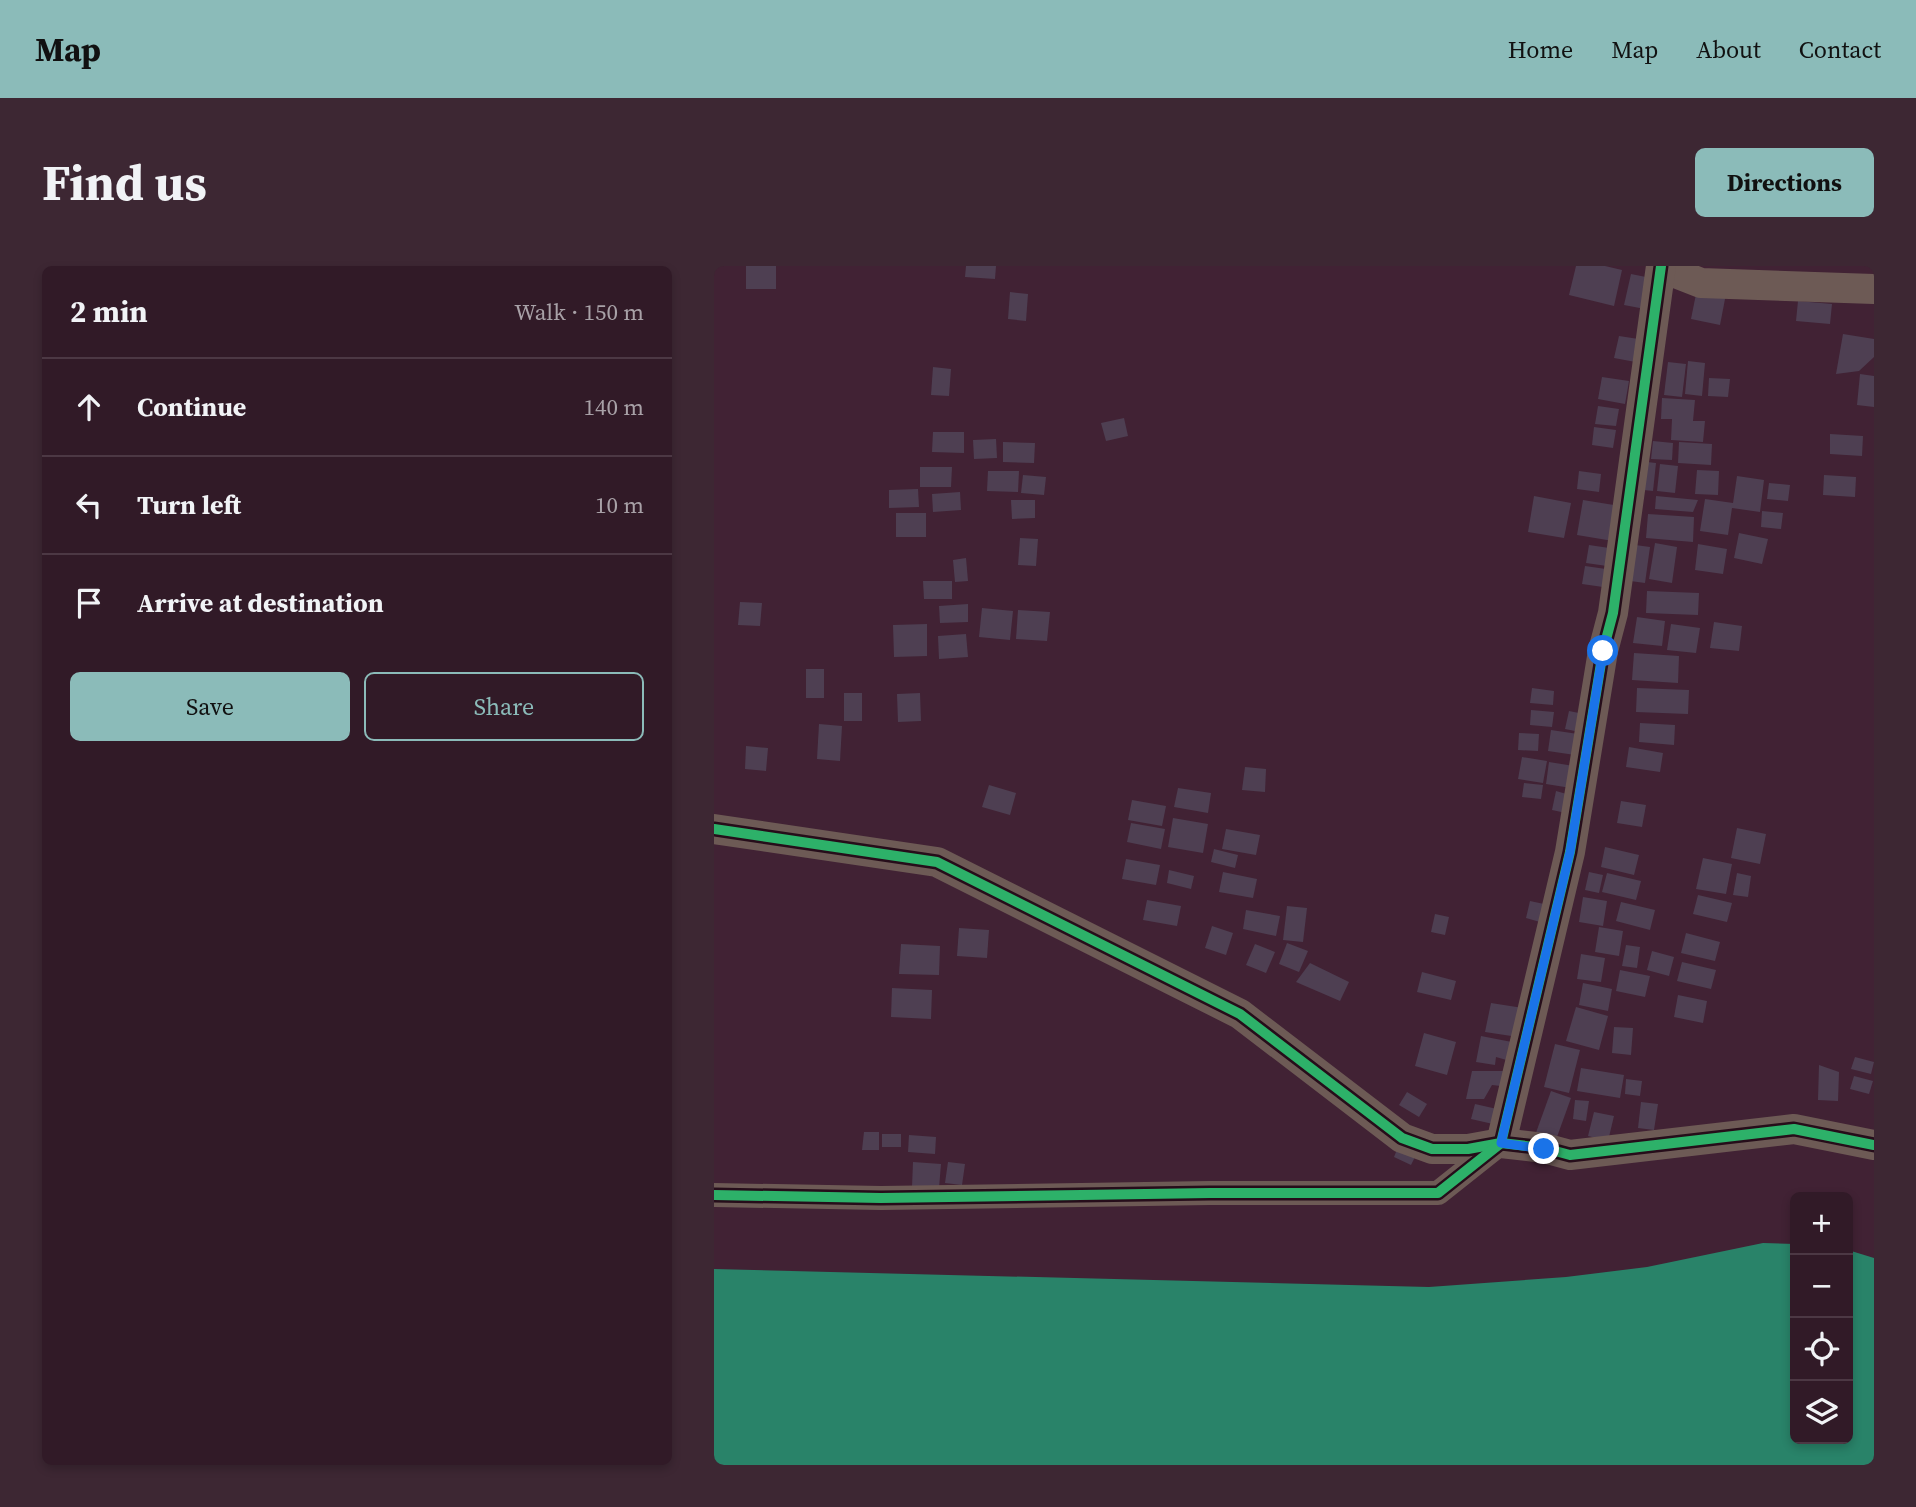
<!DOCTYPE html>
<meta charset="utf-8">
<style>
body{margin:0;font-family:"Source Serif 4",serif;background:#3d2733;color:#f1f3f6}
.controls{position:absolute;right:21px;bottom:21px;display:grid;overflow:hidden;border-radius:10px;box-shadow:0 4px 10px #0003}
.controls button{width:63px;height:63px;display:grid;place-items:center;padding:0;border:0;border-bottom:2px solid #4c3844;background:#311a27;color:#f1f3f6;font:35px sans-serif}
.stop{position:absolute;width:21px;height:21px;margin:-16px;border:5px solid #1a73e8;border-radius:50%;background:#fff}
.stop.end{background:#1a73e8;border-color:#fff;box-shadow:0 2px 7px #0008}
.list{margin:0;padding:0;list-style:none}
h2{display:flex;justify-content:space-between;align-items:center;height:91px;margin:0;padding:0 28px;font-size:30px}
h2 small{font-size:23px;font-weight:400;color:#a8a1a7}
.list li{display:grid;grid-template-columns:46px 1fr auto;gap:21px;align-items:center;box-sizing:border-box;height:98px;padding:0 28px;border-top:2px solid #4c3844}
.list b{display:block;font-size:26px;white-space:nowrap}
.list em{font-size:23px;font-style:normal;color:#a8a1a7}
.actions{display:flex;gap:14px;padding:21px 28px}
.actions a{flex:1;padding:16px 0;border:2px solid #8bbbb9;border-radius:10px;text-align:center;font-size:24px;color:#8bbbb9}
.actions .main{background:#8bbbb9;color:#111}
.icon{flex:none;width:38px;height:38px;fill:none;stroke:currentColor;stroke-width:2;stroke-linecap:round;stroke-linejoin:round}
.map{position:relative;flex:none;width:1160px;height:1199px;overflow:hidden;border-radius:10px}
header{display:flex;align-items:center;gap:42px;box-sizing:border-box;height:98px;padding:0 35px;background:#8bbbb9;color:#111}
header strong{font-size:33px}
nav{display:flex;gap:38px;margin-inline-start:auto;font-size:24px}
.intro{display:flex;align-items:center;justify-content:space-between;box-sizing:border-box;height:168px;padding:0 42px}
h1{margin:0;font-size:49px}
.button{padding:18px 32px;border-radius:10px;background:#8bbbb9;color:#111;font-size:24px;font-weight:700}
main{display:flex;gap:42px;padding:0 42px}
aside{flex:1;background:#311a27;border-radius:10px;box-shadow:0 4px 10px #0003}
.map>svg:first-child{display:block}
.water{fill:#298369}
.building{fill:#4e3f52}
.lines{fill:none;stroke-linecap:round;stroke-linejoin:round}
.minor{stroke:#6d5a55;stroke-width:24}
.tertiary{stroke:#6d5a55;stroke-width:30}
.cycleway-casing{stroke:#260d1a;stroke-width:15}
.cycleway{stroke:#2db169;stroke-width:10}
.route{stroke:#1a73e8;stroke-width:9}
</style>
<header>
<strong>Map</strong>
<nav><a>Home</a><a>Map</a><a>About</a><a>Contact</a></nav>
</header>
<div class="intro"><h1>Find us</h1><a class="button">Directions</a></div>
<main>
<aside>
<h2>2 min<small>Walk · 150 m</small></h2>
<ul class="list">
<li><svg class="icon" aria-label="ahead" viewBox="0 0 24 24"><path d="M12 20V5M6 11l6-6 6 6"/></svg><div><b>Continue</b></div><em>140 m</em></li>
<li><svg class="icon" aria-label="left" viewBox="0 0 24 24"><path d="M17 20v-9H6M10 6l-5 5 5 5"/></svg><div><b>Turn left</b></div><em>10 m</em></li>
<li><svg class="icon" aria-label="arrive" viewBox="0 0 24 24"><path d="M6 21V4h12l-3 4 3 4H6"/></svg><div><b>Arrive at destination</b></div></li>
</ul>
<div class="actions"><a class="main">Save</a><a>Share</a></div>
</aside>
<div class="map">
<svg width="1160" height="1199" viewBox="0 0 1160 1199">
<rect width="100%" height="100%" fill="#412234"/>
<polygon class="water" points="1049,977 1081,978 1081,1173 1134,1173 1134,984 1160,992 1160,1199 0,1199 0,1003 715,1021 852,1011 933,1001"/>
<g class="building">
<rect x="32" y="0" width="30" height="23"/>
<polygon points="252,0 282,0 281,13 251,11"/>
<polygon points="862,0 891,0 908,4 900,40 855,29"/>
<polygon points="917,8 937,12 931,43 910,39"/>
<polygon points="983,23 1012,28 1006,59 977,53"/>
<polygon points="296,26 314,28 312,55 294,53"/>
<polygon points="1084,35 1118,38 1116,58 1082,55"/>
<polygon points="1129,68 1160,73 1160,91 1145,105 1122,108"/>
<polygon points="905,70 931,74 927,97 900,92"/>
<polygon points="974,95 991,97 988,130 971,128"/>
<polygon points="954,96 972,98 968,131 950,129"/>
<polygon points="219,101 237,103 235,130 217,129"/>
<polygon points="1146,108 1160,110 1160,141 1143,139"/>
<polygon points="888,111 915,115 911,138 884,133"/>
<polygon points="995,112 1016,113 1014,131 994,130"/>
<polygon points="948,132 981,134 979,155 991,155 989,176 957,174 958,153 947,153"/>
<polygon points="884,140 905,143 902,160 881,158"/>
<polygon points="410,152 414,170 392,175 387,157"/>
<polygon points="880,161 902,164 899,182 878,179"/>
<polygon points="219,166 250,166 250,187 218,186"/>
<polygon points="1116,168 1149,170 1148,190 1116,188"/>
<polygon points="282,173 283,192 260,193 259,174"/>
<polygon points="939,175 959,177 958,194 937,193"/>
<polygon points="289,176 321,177 320,197 289,196"/>
<polygon points="965,176 998,178 997,199 964,197"/>
<polygon points="924,195 942,197 939,225 920,223"/>
<polygon points="946,198 964,200 961,227 943,225"/>
<polygon points="206,201 238,201 237,221 206,221"/>
<polygon points="983,204 1005,205 1004,229 981,228"/>
<polygon points="274,205 305,205 304,226 273,225"/>
<polygon points="865,205 887,208 885,226 863,223"/>
<polygon points="309,209 332,211 330,229 307,227"/>
<polygon points="1110,209 1142,211 1141,231 1109,229"/>
<polygon points="1023,210 1050,214 1046,246 1018,242 1014,269 986,265 991,233 1019,237"/>
<polygon points="1055,217 1076,219 1074,235 1053,233"/>
<polygon points="204,223 205,241 175,242 175,224"/>
<polygon points="246,226 247,244 219,246 218,228"/>
<polygon points="820,230 857,237 850,272 814,266"/>
<polygon points="942,230 984,234 979,246 941,243"/>
<polygon points="297,234 321,234 321,252 298,253"/>
<polygon points="869,234 906,240 899,275 863,269"/>
<polygon points="1048,245 1069,247 1067,263 1047,261"/>
<rect x="182" y="247" width="30" height="24"/>
<polygon points="934,248 980,251 979,276 932,272"/>
<polygon points="1025,267 1054,273 1048,298 1020,292"/>
<polygon points="306,272 324,273 322,300 304,299"/>
<polygon points="941,277 963,281 958,317 935,313"/>
<polygon points="914,278 936,281 931,317 909,314"/>
<polygon points="984,278 1013,283 1009,308 981,304"/>
<polygon points="875,279 902,283 900,301 872,297"/>
<polygon points="252,292 254,315 241,316 239,294"/>
<polygon points="871,300 899,304 896,322 868,318"/>
<polygon points="209,315 238,315 238,333 210,333"/>
<polygon points="933,325 985,327 984,349 932,347"/>
<polygon points="26,336 48,337 46,360 24,359"/>
<polygon points="254,338 254,356 226,357 225,340"/>
<polygon points="268,342 299,345 296,374 265,371"/>
<polygon points="304,344 336,346 333,375 302,373"/>
<polygon points="923,351 951,355 948,380 919,377"/>
<polygon points="1000,356 1028,360 1025,385 996,382"/>
<polygon points="213,358 213,390 180,391 179,359"/>
<polygon points="957,358 986,362 982,387 953,384"/>
<polygon points="252,368 254,391 225,393 224,370"/>
<polygon points="920,387 965,390 964,417 918,414"/>
<rect x="92" y="403" width="18" height="29"/>
<polygon points="818,422 840,425 839,439 816,437"/>
<polygon points="923,422 975,424 974,448 922,446"/>
<rect x="130" y="427" width="18" height="28"/>
<polygon points="206,427 207,455 184,456 183,428"/>
<polygon points="817,444 840,446 838,461 816,459"/>
<polygon points="855,445 870,448 866,466 851,463"/>
<polygon points="926,457 961,459 960,479 925,476"/>
<polygon points="105,458 128,460 126,495 103,493"/>
<polygon points="837,464 864,468 861,489 834,485"/>
<polygon points="805,467 825,468 824,485 804,484"/>
<polygon points="32,480 54,482 52,505 31,503"/>
<polygon points="915,481 949,487 946,506 912,501"/>
<polygon points="808,491 833,495 829,517 804,513"/>
<polygon points="835,496 860,500 857,522 832,518"/>
<polygon points="531,501 552,503 551,526 528,524"/>
<polygon points="810,517 829,519 827,533 808,531"/>
<polygon points="275,519 302,527 296,549 268,541"/>
<polygon points="464,522 497,527 494,547 460,541"/>
<polygon points="842,525 856,529 852,547 838,544"/>
<polygon points="418,534 452,540 448,560 414,554"/>
<polygon points="907,535 932,539 928,561 903,557"/>
<polygon points="459,552 494,558 489,587 454,581"/>
<polygon points="417,557 451,563 447,583 413,576"/>
<polygon points="1023,562 1052,568 1046,598 1017,592"/>
<polygon points="512,563 546,569 542,589 508,583"/>
<polygon points="891,581 925,589 920,609 887,601"/>
<polygon points="500,583 524,589 521,602 497,596"/>
<polygon points="989,592 1018,598 1012,628 982,623"/>
<polygon points="412,593 446,599 442,619 408,613"/>
<polygon points="455,604 480,610 477,623 453,617"/>
<polygon points="509,606 543,613 539,632 505,626"/>
<polygon points="875,606 889,609 885,627 871,624"/>
<polygon points="893,607 927,615 922,634 888,626"/>
<polygon points="1023,607 1037,610 1034,631 1019,629"/>
<polygon points="984,629 1018,637 1013,656 979,648"/>
<polygon points="869,631 893,635 889,660 865,656"/>
<polygon points="433,634 467,640 463,660 429,654"/>
<polygon points="816,635 830,638 826,656 812,652"/>
<polygon points="907,636 941,644 936,664 902,655"/>
<polygon points="573,640 593,642 589,676 569,674"/>
<polygon points="532,644 566,650 562,670 529,663"/>
<polygon points="721,648 735,651 731,669 717,666"/>
<polygon points="498,660 519,667 512,689 491,682"/>
<polygon points="885,661 909,665 905,690 881,686"/>
<polygon points="245,662 275,664 273,692 243,690"/>
<polygon points="972,667 1006,676 1001,695 967,687"/>
<polygon points="573,677 594,685 585,706 565,698"/>
<polygon points="187,678 226,680 225,709 185,708"/>
<polygon points="541,678 561,686 552,707 532,699"/>
<polygon points="912,679 926,681 923,702 908,700"/>
<polygon points="938,685 960,691 955,710 933,704"/>
<polygon points="867,688 891,692 887,716 863,713"/>
<polygon points="968,696 1002,704 997,723 963,715"/>
<polygon points="596,697 635,716 626,735 582,716"/>
<polygon points="906,704 936,710 931,731 902,725"/>
<polygon points="708,706 742,715 737,734 703,726"/>
<polygon points="869,717 898,723 894,745 865,739"/>
<polygon points="178,722 218,724 217,753 177,751"/>
<polygon points="964,729 993,735 989,757 960,751"/>
<polygon points="777,737 809,742 804,771 771,766"/>
<polygon points="862,741 894,750 885,784 852,775"/>
<polygon points="900,761 919,762 917,789 898,787"/>
<polygon points="710,767 742,776 733,809 701,800"/>
<polygon points="767,770 803,777 796,795 782,791 781,799 762,796"/>
<polygon points="841,778 866,784 855,827 830,821"/>
<polygon points="1141,791 1160,796 1157,808 1137,803"/>
<polygon points="1105,799 1125,806 1124,835 1104,834"/>
<polygon points="867,802 910,809 906,832 863,825"/>
<polygon points="758,805 798,805 796,821 778,819 770,833 752,833"/>
<polygon points="1140,810 1159,815 1155,828 1136,823"/>
<polygon points="912,813 928,815 926,830 911,828"/>
<polygon points="837,825 857,832 839,882 819,875"/>
<polygon points="693,826 713,838 705,851 685,839"/>
<polygon points="861,834 875,835 872,855 859,853"/>
<polygon points="927,836 944,838 940,864 924,862"/>
<polygon points="761,838 783,843 779,858 757,853"/>
<polygon points="880,846 900,850 894,875 874,870"/>
<polygon points="150,866 165,866 165,884 148,884"/>
<rect x="168" y="868" width="19" height="13"/>
<polygon points="195,869 222,871 221,888 194,886"/>
<polygon points="684,881 702,889 697,899 680,891"/>
<polygon points="199,896 227,898 225,922 198,921"/>
<polygon points="234,896 251,898 248,919 231,917"/>
</g>
<g class="lines">
<polyline class="minor" points="0,929 167,932 496,927 724,927 787,877"/>
<g class="tertiary">
<polyline points="957,0 964,8 987,17 1160,23"/>
<polyline points="0,563 223,596 526,748 688,872 718,883 754,883 787,877 830,882 856,889 1080,863 1160,879"/>
<polyline points="787,877 856,586 889,385 899,347 947,0"/>
</g>
<defs>
<g id="cycleway">
<polyline points="0,563 223,596 526,748 688,872 718,883 754,883 787,877 830,882 856,889 1080,863 1160,879"/>
<polyline points="0,929 167,932 496,927 724,927 787,877 856,586 889,385 899,347 947,0"/>
</g>
</defs>
<use href="#cycleway" class="cycleway-casing"/>
<use href="#cycleway" class="cycleway"/>
</g>
<g class="lines">
<polyline class="route" points="830,883 787,877 856,586 889,385"/>
</g>
</svg>
<div class="controls">
<button>+</button>
<button>−</button>
<button><svg class="icon" aria-label="locate" viewBox="0 0 24 24"><circle cx="12" cy="12" r="6"/><path d="M12 2v4M12 18v4M2 12h4M18 12h4"/></svg></button>
<button><svg class="icon" aria-label="layers" viewBox="0 0 24 24"><path d="M12 4l9 5-9 5-9-5zM3 14l9 5 9-5"/></svg></button>
</div>
<div class="stop" style="left:889px;top:385px"></div>
<div class="stop end" style="left:830px;top:883px"></div>
</div>
</main>
